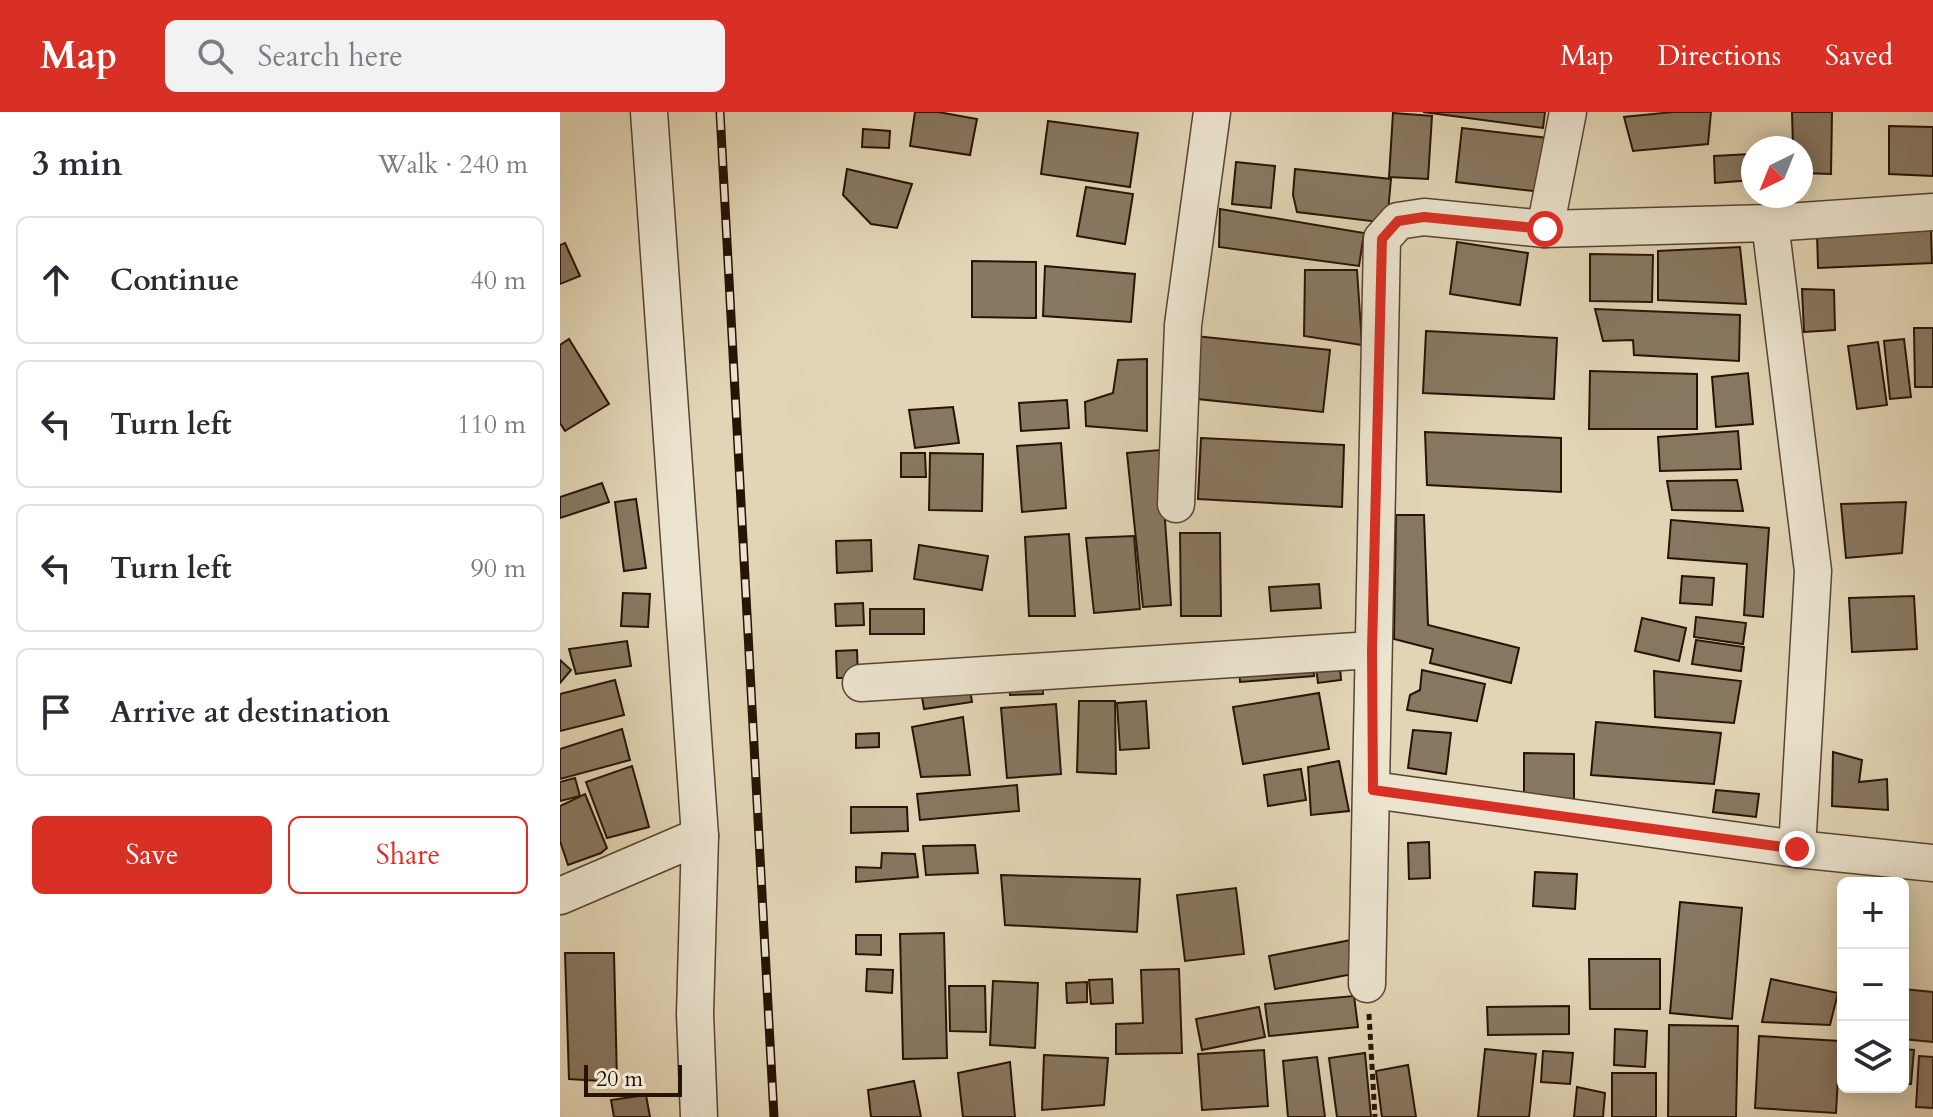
<!DOCTYPE html>
<meta charset="utf-8">
<style>
body{margin:0;font-family:Cardo,serif;background:#f2f2f3;color:#2b2b33}
.controls{position:absolute;right:24px;bottom:24px;display:grid;overflow:hidden;border-radius:12px;box-shadow:0 4px 20px #0003}
.controls button{width:72px;height:72px;display:grid;place-items:center;padding:0;border:0;border-bottom:2px solid #e1e1e2;background:#fff;color:#2b2b33;font:40px sans-serif}
.compass{position:absolute;left:1181px;top:24px;width:72px;height:72px;border-radius:50%;background:#fff;box-shadow:0 4px 20px #0003;rotate:223deg}
.scale{position:absolute;left:24px;bottom:20px;width:98px;box-sizing:border-box;padding-left:8px;border:4px solid #261306;border-top:0;font-size:22px;line-height:28px;white-space:nowrap;color:#261306;-webkit-text-stroke:6px #ece4cf;paint-order:stroke}
.stop{position:absolute;width:24px;height:24px;margin:-18px;border:6px solid #d93025;border-radius:50%;background:#fff}
.stop.end{background:#d93025;border-color:#fff;box-shadow:0 2px 8px #0008}
.list{margin:0;padding:0;list-style:none}
h2{display:flex;justify-content:space-between;align-items:center;height:104px;margin:0;padding:0 32px;font-size:34px}
h2 small{font-size:26px;font-weight:400;color:#7c7c81}
.list li{display:grid;grid-template-columns:52px 1fr auto;gap:24px;align-items:center;box-sizing:border-box;height:128px;margin:0 16px 16px;padding:0 16px;border:2px solid #e1e1e2;border-radius:12px}
.list b{display:block;font-size:30px;white-space:nowrap}
.list em{font-size:26px;font-style:normal;color:#7c7c81}
.actions{display:flex;gap:16px;padding:24px 32px}
.actions a{flex:1;padding:18px 0;border:2px solid #d93025;border-radius:12px;text-align:center;font-size:28px;color:#d93025}
.actions .main{background:#d93025;color:#fff}
.icon{flex:none;width:44px;height:44px;fill:none;stroke:currentColor;stroke-width:2;stroke-linecap:round;stroke-linejoin:round}
.map{position:relative;flex:none;width:1373px;height:1005px;overflow:hidden}
header{display:flex;align-items:center;gap:48px;box-sizing:border-box;height:112px;padding:0 40px;background:#d93025;color:#fff}
header strong{font-size:38px}
nav{display:flex;gap:44px;margin-inline-start:auto;font-size:28px}
.search{width:560px;height:72px;background:#f2f2f3;display:flex;align-items:center;gap:20px;box-sizing:border-box;padding:0 28px;border-radius:12px;color:#7c7c81;font-size:30px}
main{display:flex}
aside{flex:1;background:#fff}
.map>svg:first-child{display:block}
.building{fill:#887861;stroke:#261306;stroke-width:2}
.lines{fill:none;stroke-linecap:round;stroke-linejoin:round}
.minor-casing{stroke:#554432;stroke-width:39}
.path{stroke:#261306;stroke-width:5;stroke-dasharray:6 4;stroke-linecap:butt}
.minor{stroke:#ece4cf;stroke-width:36}
.rail-casing{stroke:#261306;stroke-width:9}
.rail{stroke:#ece4cf;stroke-width:6;stroke-dasharray:18;stroke-linecap:butt}
.route{stroke:#d93025;stroke-width:10}
</style>
<header>
<strong>Map</strong>
<div class="search"><svg class="icon" aria-label="search" viewBox="0 0 24 24"><circle cx="10" cy="10" r="6"/><path d="M15 15l6 6"/></svg>Search here</div>
<nav><a>Map</a><a>Directions</a><a>Saved</a></nav>
</header>
<main>
<aside>
<h2>3 min<small>Walk · 240 m</small></h2>
<ul class="list">
<li><svg class="icon" aria-label="ahead" viewBox="0 0 24 24"><path d="M12 20V5M6 11l6-6 6 6"/></svg><div><b>Continue</b></div><em>40 m</em></li>
<li><svg class="icon" aria-label="left" viewBox="0 0 24 24"><path d="M17 20v-9H6M10 6l-5 5 5 5"/></svg><div><b>Turn left</b></div><em>110 m</em></li>
<li><svg class="icon" aria-label="left" viewBox="0 0 24 24"><path d="M17 20v-9H6M10 6l-5 5 5 5"/></svg><div><b>Turn left</b></div><em>90 m</em></li>
<li><svg class="icon" aria-label="arrive" viewBox="0 0 24 24"><path d="M6 21V4h12l-3 4 3 4H6"/></svg><div><b>Arrive at destination</b></div></li>
</ul>
<div class="actions"><a class="main">Save</a><a>Share</a></div>
</aside>
<div class="map">
<svg width="1373" height="1005" viewBox="0 0 1373 1005">
<rect width="100%" height="100%" fill="#e2d5b5"/>
<filter id="stains"><feTurbulence type="fractalNoise" baseFrequency=".0025" numOctaves="4"/><feColorMatrix values="0 0 0 0 .2 0 0 0 0 .09 0 0 0 0 .02 0 0 0 .5 -.17"/></filter>
<radialGradient id="worn" r=".72"><stop offset=".6" stop-color="#630" stop-opacity="0"/><stop offset="1" stop-color="#630" stop-opacity=".3"/></radialGradient>
<g class="building">
<polygon points="355,0 378,0 417,7 410,43 350,34"/>
<polygon points="863,0 985,0 983,16"/>
<polygon points="1113,0 1151,0 1148,32 1073,39 1064,5"/>
<polygon points="1232,0 1272,0 1271,62 1241,61 1241,36 1233,36"/>
<polygon points="833,1 872,4 868,67 829,65"/>
<polygon points="488,9 578,21 570,75 481,62"/>
<polygon points="1329,14 1373,15 1373,64 1329,62"/>
<polygon points="902,16 988,26 982,80 896,70"/>
<polygon points="303,17 330,19 329,36 302,35"/>
<polygon points="1191,42 1193,68 1155,71 1154,44"/>
<polygon points="676,50 715,54 711,96 672,92"/>
<polygon points="287,57 352,72 337,116 311,112 283,83"/>
<polygon points="735,57 831,67 827,111 737,100 733,83"/>
<polygon points="526,75 573,82 565,132 517,124"/>
<polygon points="660,97 804,121 799,154 659,135"/>
<polygon points="1371,118 1372,151 1258,156 1257,121"/>
<polygon points="897,130 968,141 960,193 890,182"/>
<polygon points="5,131 20,164 0,172 0,133"/>
<polygon points="1180,135 1186,192 1098,188 1098,139"/>
<polygon points="1030,142 1093,143 1092,190 1030,189"/>
<polygon points="412,149 476,150 476,206 412,205"/>
<polygon points="485,154 575,162 571,210 483,204"/>
<polygon points="745,158 797,158 802,233 744,224"/>
<polygon points="1242,177 1274,178 1275,218 1244,220"/>
<polygon points="1035,197 1180,203 1179,249 1074,243 1073,228 1043,229"/>
<polygon points="1354,216 1373,216 1373,275 1355,275"/>
<polygon points="866,219 997,226 994,287 863,281"/>
<polygon points="635,224 770,238 763,300 628,286"/>
<polygon points="9,227 49,292 5,319 0,311 0,233"/>
<polygon points="1344,227 1351,285 1330,287 1324,229"/>
<polygon points="1318,230 1327,293 1297,297 1288,234"/>
<polygon points="587,247 587,319 526,314 525,290 553,281 558,248"/>
<polygon points="1030,259 1137,262 1137,317 1029,317"/>
<polygon points="1188,261 1193,312 1156,315 1152,265"/>
<polygon points="507,288 509,316 461,319 459,291"/>
<polygon points="393,295 399,331 355,336 349,298"/>
<polygon points="1178,319 1181,357 1100,359 1098,325"/>
<polygon points="865,320 1001,326 1001,380 867,373"/>
<polygon points="641,326 784,333 782,395 638,387"/>
<polygon points="501,331 506,396 462,400 457,334"/>
<polygon points="600,338 611,493 583,495 567,341"/>
<polygon points="341,341 365,341 366,365 341,365"/>
<polygon points="370,341 423,342 422,399 369,398"/>
<polygon points="1177,368 1183,399 1112,398 1107,369"/>
<polygon points="42,371 49,390 0,406 0,385"/>
<polygon points="76,387 86,456 64,459 55,390"/>
<polygon points="1346,390 1342,441 1286,446 1281,392"/>
<polygon points="836,403 864,403 868,513 959,536 951,571 870,551 873,537 834,527"/>
<polygon points="1111,408 1209,416 1203,505 1184,503 1187,452 1108,446"/>
<polygon points="620,421 660,421 661,504 621,504"/>
<polygon points="509,422 515,504 469,504 465,425"/>
<polygon points="574,424 580,497 534,501 526,426"/>
<polygon points="311,428 312,459 277,461 276,429"/>
<polygon points="359,433 428,444 422,478 354,467"/>
<polygon points="1122,464 1154,466 1152,493 1120,491"/>
<polygon points="759,472 761,496 711,499 709,475"/>
<polygon points="63,481 90,482 88,515 61,514"/>
<polygon points="1354,484 1357,537 1292,540 1289,486"/>
<polygon points="303,491 304,513 276,514 275,492"/>
<rect x="310" y="497" width="54" height="25"/>
<polygon points="1136,505 1186,511 1183,532 1134,525"/>
<polygon points="1082,506 1126,516 1119,549 1075,539"/>
<polygon points="1136,528 1184,535 1181,559 1132,552"/>
<polygon points="67,529 71,554 16,562 9,537"/>
<polygon points="297,538 298,566 277,566 276,539"/>
<polygon points="753,543 754,564 680,570 679,549"/>
<polygon points="0,548 11,558 0,571"/>
<polygon points="780,554 781,568 758,571 756,556"/>
<polygon points="862,558 925,572 917,609 847,598 850,583 860,578"/>
<polygon points="1094,559 1181,569 1174,611 1095,605"/>
<polygon points="482,565 483,582 450,583 449,566"/>
<polygon points="55,568 64,603 0,619 0,582"/>
<polygon points="409,572 412,590 364,597 361,579"/>
<polygon points="759,581 769,637 683,652 673,595"/>
<polygon points="519,589 555,589 556,662 517,660"/>
<polygon points="586,589 589,636 560,638 557,591"/>
<polygon points="496,592 501,662 447,666 441,596"/>
<polygon points="403,605 410,663 361,665 352,615"/>
<polygon points="1036,610 1161,621 1154,672 1031,663"/>
<polygon points="62,617 70,648 0,667 0,637"/>
<polygon points="853,618 891,621 886,662 848,656"/>
<polygon points="319,621 319,635 296,636 296,622"/>
<polygon points="1273,640 1302,648 1299,670 1327,667 1328,698 1272,694"/>
<polygon points="964,641 1014,642 1014,688 964,688"/>
<polygon points="779,649 789,699 751,703 748,655"/>
<polygon points="72,654 89,715 47,726 26,670"/>
<polygon points="741,657 746,688 708,694 704,663"/>
<polygon points="15,666 20,684 0,689 0,670"/>
<polygon points="457,673 459,699 360,708 357,682"/>
<polygon points="1156,678 1199,682 1196,705 1153,700"/>
<polygon points="25,682 47,736 41,741 8,753 0,729 0,694"/>
<polygon points="291,695 347,695 348,719 291,721"/>
<polygon points="869,730 870,766 849,767 848,731"/>
<polygon points="415,733 418,761 366,763 363,734"/>
<polygon points="322,741 355,742 358,765 296,770 296,755 321,756"/>
<polygon points="975,760 1017,762 1015,797 973,794"/>
<polygon points="441,763 580,767 577,820 445,813"/>
<polygon points="676,776 684,842 625,849 617,783"/>
<polygon points="1120,790 1182,796 1172,907 1110,901"/>
<polygon points="384,821 387,946 343,947 340,822"/>
<polygon points="296,823 321,823 321,843 296,842"/>
<polygon points="791,828 798,861 715,877 709,844"/>
<polygon points="5,841 54,841 57,970 9,967"/>
<polygon points="1029,847 1100,847 1100,897 1030,897"/>
<polygon points="307,857 333,858 332,881 306,879"/>
<polygon points="619,857 622,941 556,942 556,912 583,911 581,858"/>
<polygon points="552,867 553,891 531,892 529,868"/>
<polygon points="1211,867 1278,881 1270,913 1202,910"/>
<polygon points="433,869 478,871 475,936 430,933"/>
<polygon points="527,870 527,890 507,891 506,871"/>
<polygon points="389,874 425,874 426,920 390,919"/>
<polygon points="1343,877 1373,880 1373,930 1343,927"/>
<polygon points="794,884 798,915 709,924 705,892"/>
<polygon points="1009,894 1009,922 928,923 927,895"/>
<polygon points="699,895 705,925 642,938 636,907"/>
<polygon points="1109,913 1178,914 1176,1005 1108,1005"/>
<polygon points="1055,917 1087,919 1085,955 1054,953"/>
<polygon points="1199,924 1280,929 1276,1001 1195,996"/>
<polygon points="925,937 976,942 969,1005 918,1005"/>
<polygon points="1343,937 1354,938 1351,972 1343,972"/>
<polygon points="704,938 708,994 642,998 638,942"/>
<polygon points="983,939 1013,941 1010,972 981,970"/>
<polygon points="805,941 811,1005 777,1005 769,946"/>
<polygon points="484,943 548,946 544,993 482,998"/>
<polygon points="1359,944 1373,945 1373,996 1356,995"/>
<polygon points="757,945 765,1005 728,1005 723,949"/>
<polygon points="450,950 455,1005 403,1005 398,961"/>
<polygon points="848,953 856,1005 822,1005 816,959"/>
<rect x="1052" y="961" width="44" height="44"/>
<polygon points="354,969 361,1005 311,1005 308,978"/>
<polygon points="1017,975 1045,981 1043,1005 1014,1005"/>
<polygon points="86,983 90,1005 54,1005 51,988"/>
</g>
<g class="lines">
<defs>
<g id="minor">
<polyline points="89,0 140,724 135,902 139,1005"/>
<polyline points="1210,111 1253,459 1237,737"/>
<polyline points="985,117 1008,0"/>
<polyline points="616,392 623,213 652,0"/>
<polyline points="301,571 812,538"/>
<polyline points="813,678 1237,737 1373,751"/>
<polyline points="0,784 140,724"/>
<polyline points="807,872 822,127 838,109 864,105 985,117 1210,111 1373,100"/>
</g>
</defs>
<use href="#minor" class="minor-casing"/>
<polyline class="path" points="809,902 815,1005"/>
<use href="#minor" class="minor"/>
<defs>
<polyline id="rail" points="160,0 214,1005"/>
</defs>
<use href="#rail" class="rail-casing"/>
<use href="#rail" class="rail"/>
</g>
<g class="lines">
<polyline class="route" points="985,117 864,105 838,109 822,127 812,538 813,678 1237,737"/>
</g>
<rect width="100%" height="100%" filter="url(#stains)"/>
<rect width="100%" height="100%" fill="url(#worn)"/>
</svg>
<div class="controls">
<button>+</button>
<button>−</button>
<button><svg class="icon" aria-label="layers" viewBox="0 0 24 24"><path d="M12 4l9 5-9 5-9-5zM3 14l9 5 9-5"/></svg></button>
</div>
<svg class="compass" viewBox="-18 -18 36 36"><path d="M0-13l5 13h-10z" fill="#e53935"/><path d="M0 13l5-13h-10z" fill="#7c7c81"/></svg>
<div class="scale">20 m</div>
<div class="stop" style="left:985px;top:117px"></div>
<div class="stop end" style="left:1237px;top:737px"></div>
</div>
</main>
